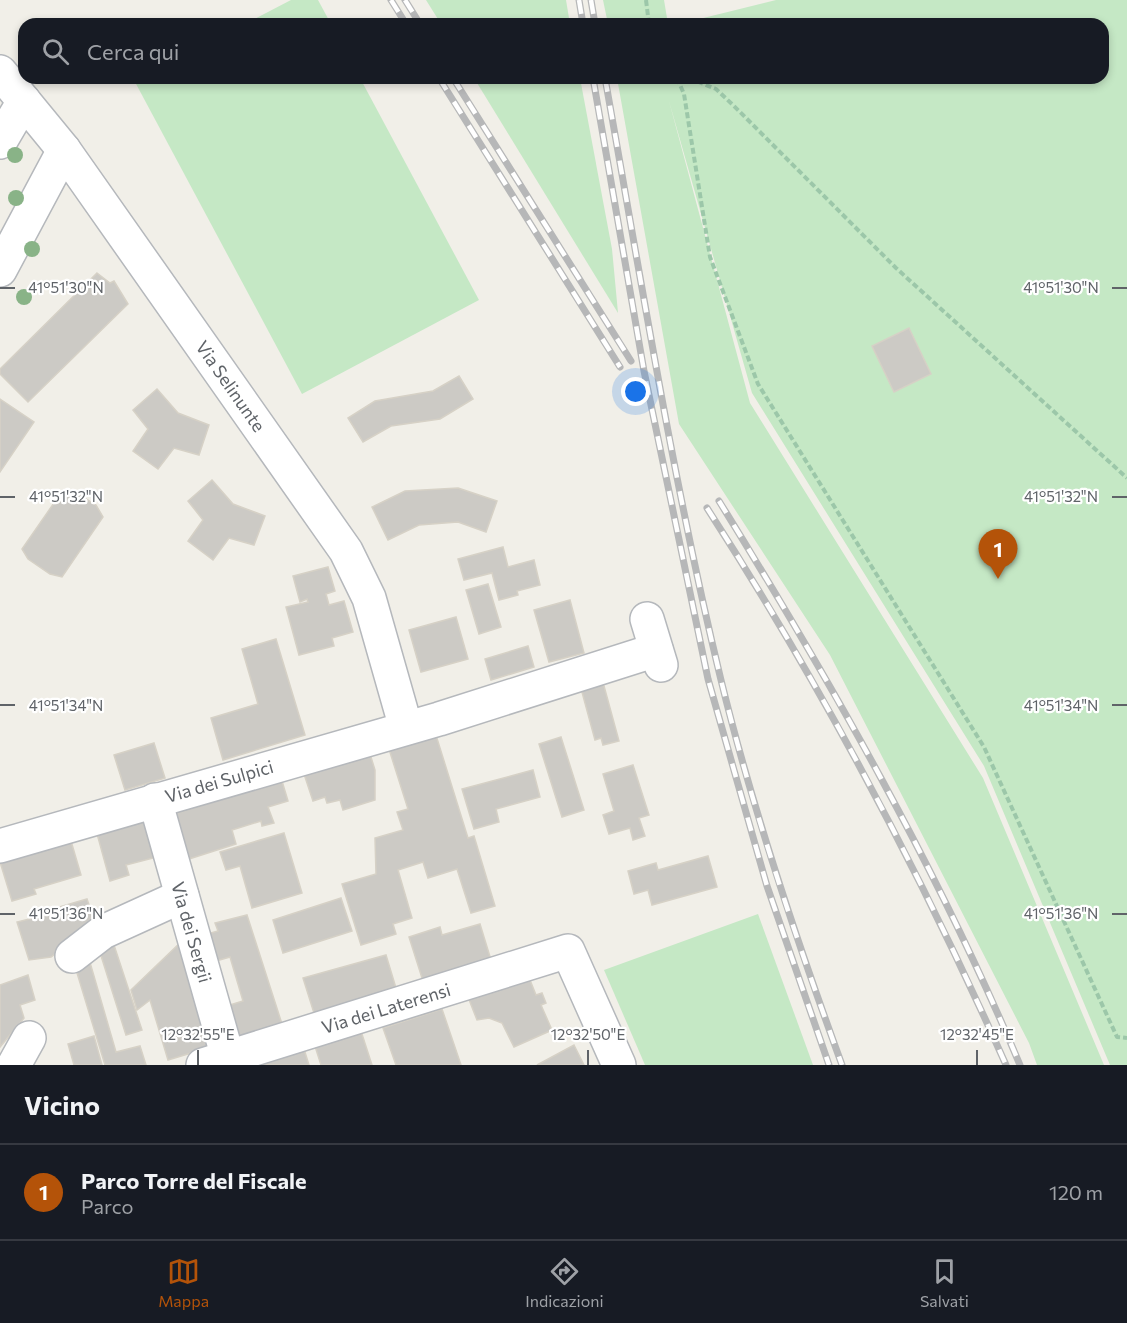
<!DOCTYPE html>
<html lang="it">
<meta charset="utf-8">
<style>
body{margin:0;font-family:Commissioner,sans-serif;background:#242831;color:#f1f3f6}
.you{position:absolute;left:636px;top:392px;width:21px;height:21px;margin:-15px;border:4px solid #fff;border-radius:50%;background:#1a73e8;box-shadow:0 0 0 9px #1a73e833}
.badge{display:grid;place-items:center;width:39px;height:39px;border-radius:50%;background:#b45309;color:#fff;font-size:20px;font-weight:700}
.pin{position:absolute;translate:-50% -50px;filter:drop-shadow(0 2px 3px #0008)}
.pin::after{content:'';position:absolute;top:32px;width:21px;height:18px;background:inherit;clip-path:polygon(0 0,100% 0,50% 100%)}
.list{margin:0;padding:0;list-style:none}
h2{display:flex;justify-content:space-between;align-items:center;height:78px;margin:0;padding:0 24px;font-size:26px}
h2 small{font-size:20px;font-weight:400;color:#9ea1a6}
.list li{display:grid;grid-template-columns:39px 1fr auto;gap:18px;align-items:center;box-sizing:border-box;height:96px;padding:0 24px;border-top:2px solid #363941}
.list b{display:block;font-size:22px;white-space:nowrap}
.list p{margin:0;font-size:20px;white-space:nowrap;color:#9ea1a6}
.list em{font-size:20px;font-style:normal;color:#9ea1a6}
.icon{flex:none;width:33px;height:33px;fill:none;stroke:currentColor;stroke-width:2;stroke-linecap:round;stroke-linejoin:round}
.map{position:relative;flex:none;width:1127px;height:1065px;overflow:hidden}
.search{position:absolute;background:#171b24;box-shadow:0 3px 9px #0003;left:18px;right:18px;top:18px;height:66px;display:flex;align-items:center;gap:15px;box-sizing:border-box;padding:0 21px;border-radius:18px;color:#9ea1a6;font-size:22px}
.sheet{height:174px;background:#171b24}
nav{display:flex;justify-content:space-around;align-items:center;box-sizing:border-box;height:84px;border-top:2px solid #363941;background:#171b24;font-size:16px;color:#9ea1a6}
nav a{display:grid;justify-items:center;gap:3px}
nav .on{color:#b45309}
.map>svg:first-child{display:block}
.green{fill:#c5e8c5}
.building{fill:#cccac5;stroke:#d6d1c6;stroke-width:1.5}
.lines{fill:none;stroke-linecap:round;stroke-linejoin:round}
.minor-casing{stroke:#b5b8bc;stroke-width:36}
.path{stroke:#9cc7a9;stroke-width:4;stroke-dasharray:6 3;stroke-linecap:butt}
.minor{stroke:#fff;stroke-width:33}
.rail-casing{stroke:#b6b7b8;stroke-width:7}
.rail{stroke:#fff;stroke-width:4.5;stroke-dasharray:14;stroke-linecap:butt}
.tree{fill:#89b387}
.ticks{fill:none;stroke:#5f6368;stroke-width:2}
.labels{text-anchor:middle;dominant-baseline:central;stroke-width:4.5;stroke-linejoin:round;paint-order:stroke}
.street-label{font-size:18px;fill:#5f6368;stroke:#fff}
.ticks-label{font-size:15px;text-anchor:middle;fill:#5f6368;stroke:#fff;stroke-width:4.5;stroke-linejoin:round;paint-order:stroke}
</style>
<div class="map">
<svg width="1127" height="1065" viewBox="0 0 1127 1065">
<rect width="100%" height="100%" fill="#f1efe8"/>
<g class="green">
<polygon points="291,0 318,0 331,24 245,24"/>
<polygon points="426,0 566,0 570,24 441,24"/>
<polygon points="603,0 664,0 668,24 608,24"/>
<polygon points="776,0 1127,0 1127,1065 1110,1065 984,766 752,393 669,101 750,403 983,778 1104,1065 1037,1065 1029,1043 830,655 679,424 617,78 1103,78 1103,24 679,24"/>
<polygon points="144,78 360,78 479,300 302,394 135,82"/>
<polygon points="474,78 580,78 612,249 618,313"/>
<polygon points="758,914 813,1065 645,1065 604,970"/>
</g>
<g class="building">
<polygon points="97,273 110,283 114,281 128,304 28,402 0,374 0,369"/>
<polygon points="909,328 931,374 894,392 872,346"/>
<polygon points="459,376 473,399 440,419 391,426 363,442 348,418 375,401 433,391"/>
<polygon points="157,389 178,413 209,425 199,455 174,448 158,469 133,451 148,429 133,410"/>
<polygon points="0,399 34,422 0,472"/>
<polygon points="212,480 233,504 265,516 254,545 229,538 213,560 188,541 203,520 188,501"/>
<polygon points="458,488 497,501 486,532 458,522 419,525 388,540 372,507 405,491"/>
<polygon points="63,490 78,494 96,505 103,517 62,577 50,574 28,559 22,549"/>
<polygon points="503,547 508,567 534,560 540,585 517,591 518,595 499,600 492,573 464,580 458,559"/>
<polygon points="328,567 335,591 326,594 329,605 344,601 353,632 332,638 334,646 299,655 286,607 308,602 307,599 300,602 293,576"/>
<polygon points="488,584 501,627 479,634 466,590"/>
<polygon points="570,600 584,653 549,662 534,610"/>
<polygon points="456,617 468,659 421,672 409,630"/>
<polygon points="276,639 305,735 223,760 211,718 258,704 242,649"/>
<polygon points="528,646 534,667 491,680 485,659"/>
<polygon points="601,675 619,741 603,745 601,738 595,740 579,681"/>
<polygon points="435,732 468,838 474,836 495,906 471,913 457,869 428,878 423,862 398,870 412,918 393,924 396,934 361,945 342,884 376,874 375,838 403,830 397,812 408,809 388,746"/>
<polygon points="561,737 584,810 562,817 539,744"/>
<polygon points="154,743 165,778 125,790 114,755"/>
<polygon points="370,754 375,770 375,800 343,810 340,800 327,803 325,797 313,801 304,774"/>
<polygon points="633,765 649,815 639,818 645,836 633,840 630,828 609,834 603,815 614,811 603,774"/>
<polygon points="533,770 540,797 496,809 499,822 474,829 462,789"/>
<polygon points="282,781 288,801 268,807 274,823 262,826 261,821 232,830 236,844 189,859 174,814"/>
<polygon points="145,817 157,857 126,865 129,875 110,881 96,830"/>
<polygon points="284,833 302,893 252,908 240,866 226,870 220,852"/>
<polygon points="71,841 81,875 34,889 36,894 12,901 0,862"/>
<polygon points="708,856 717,887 652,905 648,890 634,894 628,871 656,863 658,870"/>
<polygon points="341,898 352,931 283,953 273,920"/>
<polygon points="87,899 93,916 65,947 51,957 29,960 17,922 58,912 56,908"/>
<polygon points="247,915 282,1024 231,1040 220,1008 243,1001 230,957 209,963 200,936 218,931 215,923"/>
<polygon points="480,924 491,960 423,981 409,937 440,927 442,935"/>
<polygon points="112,939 142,1030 126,1035 97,943"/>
<polygon points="180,943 211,1047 168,1060 150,1000 137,1010 131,990"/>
<polygon points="386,955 396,988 314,1013 303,978"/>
<polygon points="89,959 116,1052 140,1046 146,1065 105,1065 74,963"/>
<polygon points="28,975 35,1000 20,1005 24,1018 0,1047 0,985"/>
<polygon points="528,975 536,995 542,993 546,1003 541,1005 552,1030 514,1047 502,1023 489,1018 477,1020 468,997"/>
<polygon points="442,1009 461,1065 396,1065 383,1028"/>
<polygon points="360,1028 372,1065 321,1065 314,1043"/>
<polygon points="94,1036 102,1065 74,1065 68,1044"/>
<polygon points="574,1045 584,1065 537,1065"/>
<polygon points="304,1049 309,1065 252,1065"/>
</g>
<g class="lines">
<defs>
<g id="minor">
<polyline points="0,72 64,150 346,551 369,598 406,728"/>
<polyline points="0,142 24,101"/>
<polyline points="0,270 64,150"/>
<polyline points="647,619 661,665"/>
<polyline points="155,800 230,1065"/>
<polyline points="0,846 439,719 656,650"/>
<polyline points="72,956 103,932 182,896"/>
<polyline points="14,1065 29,1038"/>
<polyline points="203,1065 568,951 619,1065"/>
</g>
</defs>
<use href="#minor" class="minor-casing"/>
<g class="path">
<polyline points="646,0 649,24"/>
<polyline points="677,78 684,94 710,257 758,384 984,747 1117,1037 1127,1038"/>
<polyline points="689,78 716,89 733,105 896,268 1127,478"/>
</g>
<use href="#minor" class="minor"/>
<defs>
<g id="rail">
<polyline points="391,0 406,24"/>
<polyline points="405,0 420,24"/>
<polyline points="579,0 583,24"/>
<polyline points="591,0 595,24"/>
<polyline points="439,78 620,367"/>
<polyline points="453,78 631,361"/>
<polyline points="593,78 644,371 708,679 767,886 829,1065"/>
<path d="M605 78C641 279 673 482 721 680 753 811 796 939 842 1065"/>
<path d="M719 501C831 682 937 868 1020 1065"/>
<path d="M707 508C822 686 920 872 1006 1065"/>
</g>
</defs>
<use href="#rail" class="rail-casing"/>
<use href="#rail" class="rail"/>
</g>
<g class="tree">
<circle cx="15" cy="155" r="8"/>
<circle cx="16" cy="198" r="8"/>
<circle cx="32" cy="249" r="8"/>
<circle cx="24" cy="297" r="8"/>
</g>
<path class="ticks" d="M0 288H15M1112 288H1127M0 497H15M1112 497H1127M0 705H15M1112 705H1127M0 914H15M1112 914H1127M198 1050V1065M588 1050V1065M977 1050V1065"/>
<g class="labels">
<g class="street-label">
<text transform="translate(231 386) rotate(55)">Via Selinunte</text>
<text transform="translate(219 781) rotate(-16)">Via dei Sulpici</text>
<text transform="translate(192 932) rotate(74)">Via dei Sergii</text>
<text transform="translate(386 1008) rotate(-17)">Via dei Laterensi</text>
</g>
</g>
<g class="ticks-label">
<text x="1061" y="293">41°51'30"N</text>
<text x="66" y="293">41°51'30"N</text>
<text x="1061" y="502">41°51'32"N</text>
<text x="66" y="502">41°51'32"N</text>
<text x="1061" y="711">41°51'34"N</text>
<text x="66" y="711">41°51'34"N</text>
<text x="1061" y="919">41°51'36"N</text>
<text x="66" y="919">41°51'36"N</text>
<text x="198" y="1040">12°32'55"E</text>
<text x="588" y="1040">12°32'50"E</text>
<text x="977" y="1040">12°32'45"E</text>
</g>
</svg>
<div class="you"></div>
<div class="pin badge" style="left:998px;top:579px">1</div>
<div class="search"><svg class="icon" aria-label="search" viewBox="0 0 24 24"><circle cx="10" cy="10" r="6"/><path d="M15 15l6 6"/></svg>Cerca qui</div>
</div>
<section class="sheet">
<h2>Vicino<small></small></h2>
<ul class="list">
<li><span class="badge">1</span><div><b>Parco Torre del Fiscale</b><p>Parco</p></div><em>120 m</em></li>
</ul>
</section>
<nav>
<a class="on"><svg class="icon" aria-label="map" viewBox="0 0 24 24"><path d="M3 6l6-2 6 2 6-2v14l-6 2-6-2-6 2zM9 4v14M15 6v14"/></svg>Mappa</a>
<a><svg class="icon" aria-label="directions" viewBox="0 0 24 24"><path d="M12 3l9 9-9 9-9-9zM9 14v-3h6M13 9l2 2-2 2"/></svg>Indicazioni</a>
<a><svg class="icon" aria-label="saved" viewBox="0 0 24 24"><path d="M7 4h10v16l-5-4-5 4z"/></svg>Salvati</a>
</nav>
